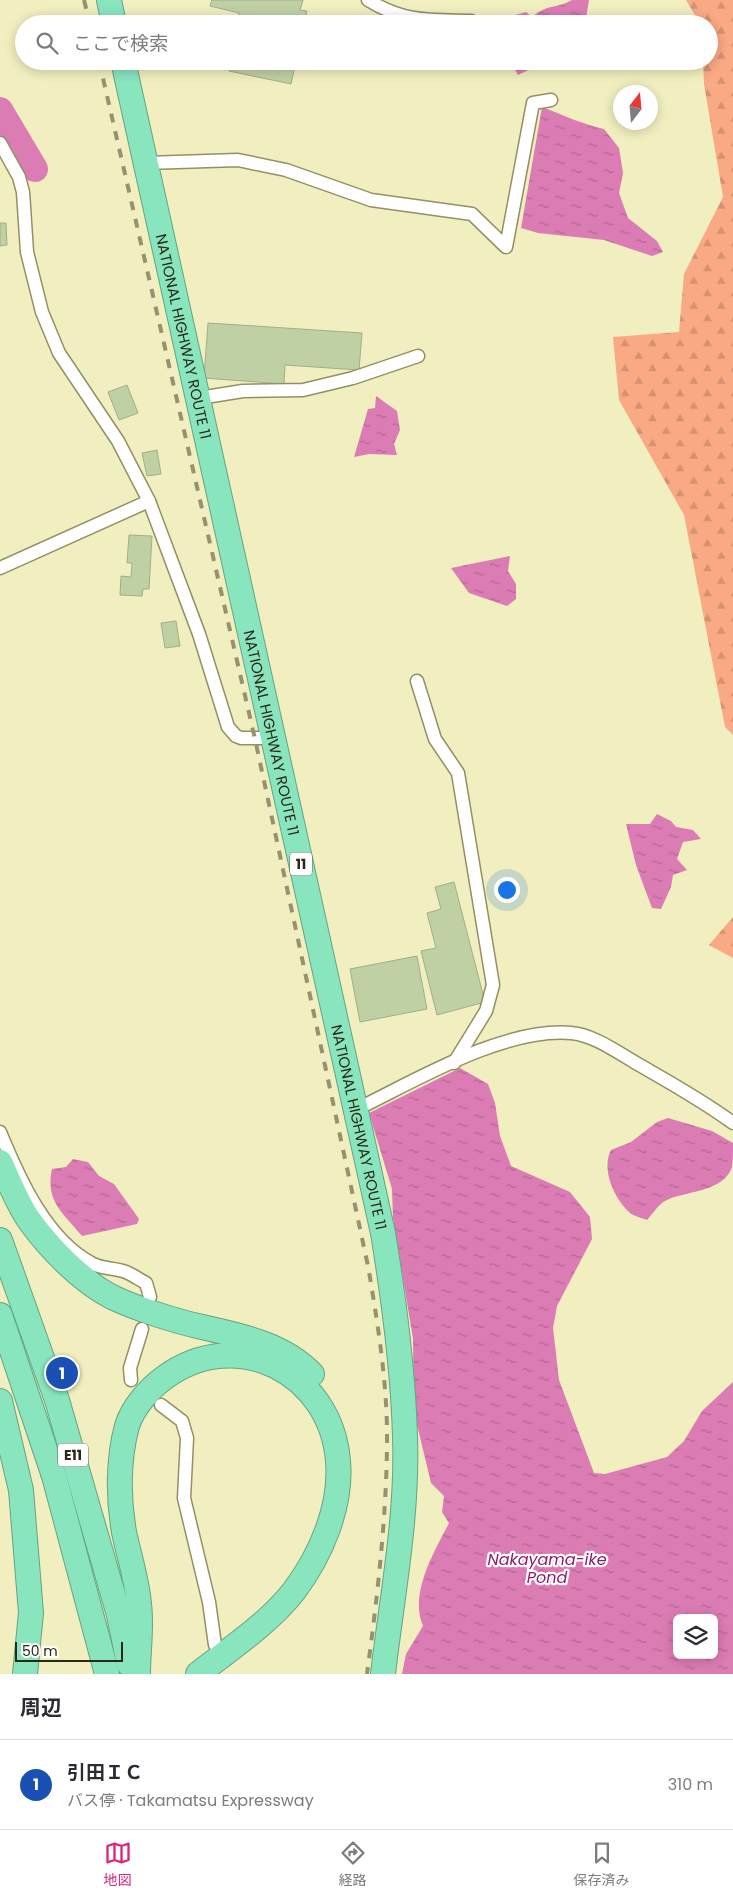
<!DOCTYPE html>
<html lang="ja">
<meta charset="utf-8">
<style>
body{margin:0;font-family:Poppins,"Noto Sans JP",sans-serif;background:#f2f2f3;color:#2b2b33}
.controls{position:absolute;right:15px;bottom:15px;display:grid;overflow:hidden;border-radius:8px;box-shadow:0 2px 12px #0003}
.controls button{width:45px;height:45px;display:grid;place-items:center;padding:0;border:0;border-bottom:1px solid #e1e1e2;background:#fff;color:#2b2b33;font:25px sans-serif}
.compass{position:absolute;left:613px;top:85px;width:45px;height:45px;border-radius:50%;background:#fff;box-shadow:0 2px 12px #0003;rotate:16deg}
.scale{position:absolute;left:15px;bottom:12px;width:108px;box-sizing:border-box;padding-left:5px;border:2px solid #2a2816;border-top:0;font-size:14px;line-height:18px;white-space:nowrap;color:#2a2816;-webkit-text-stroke:4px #fff;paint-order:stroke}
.you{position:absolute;left:506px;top:889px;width:18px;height:18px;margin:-12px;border:4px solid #fff;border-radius:50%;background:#1a73e8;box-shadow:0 0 0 8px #1a73e833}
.badge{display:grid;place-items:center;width:32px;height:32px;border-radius:50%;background:#db2777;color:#fff;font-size:16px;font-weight:700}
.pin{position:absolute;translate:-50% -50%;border:2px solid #fff;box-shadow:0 1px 5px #0006}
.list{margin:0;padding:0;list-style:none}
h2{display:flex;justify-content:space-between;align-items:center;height:65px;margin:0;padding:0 20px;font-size:21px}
h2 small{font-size:16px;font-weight:400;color:#7c7c81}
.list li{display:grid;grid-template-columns:32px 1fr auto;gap:15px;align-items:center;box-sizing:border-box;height:90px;padding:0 20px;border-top:1px solid #e1e1e2}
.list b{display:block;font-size:19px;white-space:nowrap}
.list p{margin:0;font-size:16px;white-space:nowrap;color:#7c7c81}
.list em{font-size:16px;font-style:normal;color:#7c7c81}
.icon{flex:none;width:28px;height:28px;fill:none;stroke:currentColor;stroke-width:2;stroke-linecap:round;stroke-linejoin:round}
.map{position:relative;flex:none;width:733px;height:1674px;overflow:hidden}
.search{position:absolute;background:#fff;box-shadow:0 2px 12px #0003;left:15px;right:15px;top:15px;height:55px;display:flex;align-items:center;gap:12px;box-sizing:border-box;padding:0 18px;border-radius:28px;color:#7c7c81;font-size:19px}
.sheet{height:155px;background:#fff}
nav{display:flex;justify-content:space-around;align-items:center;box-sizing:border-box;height:70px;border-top:1px solid #e1e1e2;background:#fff;font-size:14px;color:#7c7c81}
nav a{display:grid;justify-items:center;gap:2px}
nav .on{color:#db2777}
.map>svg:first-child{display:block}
.forest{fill:url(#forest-firs)}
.water{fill:url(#water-ripples);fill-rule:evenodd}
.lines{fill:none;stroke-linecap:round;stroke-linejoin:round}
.river{stroke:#dc7cb4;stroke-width:26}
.building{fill:#c0d0a5;stroke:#9fb086}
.street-casing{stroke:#939064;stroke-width:15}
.highway-casing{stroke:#67a383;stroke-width:26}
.street{stroke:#fff;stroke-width:12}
.highway{stroke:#88e5be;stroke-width:24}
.rail{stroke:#959270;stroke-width:4;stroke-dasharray:9 9;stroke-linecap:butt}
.labels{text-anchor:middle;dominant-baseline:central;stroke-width:4.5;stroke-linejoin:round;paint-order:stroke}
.shield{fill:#fff;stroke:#6a685c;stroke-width:1}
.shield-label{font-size:14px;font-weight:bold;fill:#2a2816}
.street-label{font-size:15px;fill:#2a2816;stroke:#fff}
.water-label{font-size:16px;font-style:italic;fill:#8f1c69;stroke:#fff}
</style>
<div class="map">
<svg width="733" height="1674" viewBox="0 0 733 1674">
<defs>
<pattern id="forest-firs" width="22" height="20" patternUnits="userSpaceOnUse" patternTransform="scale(1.25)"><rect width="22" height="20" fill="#f9a984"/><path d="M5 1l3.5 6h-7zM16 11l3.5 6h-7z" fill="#d69171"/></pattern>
<pattern id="water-ripples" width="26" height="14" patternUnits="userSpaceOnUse" patternTransform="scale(1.25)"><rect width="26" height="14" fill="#dc7cb4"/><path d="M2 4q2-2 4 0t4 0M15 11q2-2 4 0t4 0" fill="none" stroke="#b36691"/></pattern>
</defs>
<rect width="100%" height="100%" fill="#f1eebf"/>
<g class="forest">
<polygon points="686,0 733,0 733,735 725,727 684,515 619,400 613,337 679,332 684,274 723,197 704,84 703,61 709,61 709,24 700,24"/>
<polygon points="733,917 733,958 709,945"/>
</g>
<g class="water">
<path d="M572 0H589L586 18 581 24H502V19L526 12 532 17C549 3 556 9 572 0Z"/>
<polygon points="510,61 548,61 518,75"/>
<path d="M542 107C563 115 582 124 604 129L619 148 623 173 619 193 628 218 657 241 663 252 652 256 604 240 538 233 521 228Z"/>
<polygon points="376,396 397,411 400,430 394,444 397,455 369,454 354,457 368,409 375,408"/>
<polygon points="510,556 508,571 516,584 516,599 507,606 469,593 451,568"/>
<polygon points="657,814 671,821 676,827 693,830 701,839 683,842 677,859 687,870 673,875 671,887 661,909 652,908 636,865 626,824 650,824"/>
<path d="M460 1068 488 1084 495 1103 500 1136 511 1166 570 1192 590 1217 592 1239 557 1306 553 1328 559 1380 594 1473 605 1474 667 1457 684 1441 702 1411 733 1382V1674H402L406 1654 423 1626C409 1594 434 1552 449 1523L442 1512 444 1496 431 1483 414 1412 413 1339 393 1218 392 1189 369 1113ZM677 1618H714V1655H677Z"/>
<path d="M668 1118 712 1131 733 1143C733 1151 733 1160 732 1167 724 1191 689 1191 669 1199 659 1203 654 1212 647 1220 642 1218 633 1216 629 1212 614 1198 601 1169 611 1150L631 1142 657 1122Z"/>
<path d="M73 1159 88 1162 99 1176 114 1184 139 1219 137 1224 82 1236C63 1213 45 1201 52 1169L66 1167Z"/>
</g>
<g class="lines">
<polyline class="river" points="0,110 35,169"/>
</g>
<g class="building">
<polygon points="212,0 303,0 300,10 307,11 304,24 231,24 238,18 239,13 210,6"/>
<polygon points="231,61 296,61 291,84 229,71"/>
<polygon points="0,223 6,223 7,245 0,246"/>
<polygon points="208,323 362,333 359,370 285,365 284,384 204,378"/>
<polygon points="127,385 138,413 119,420 108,392"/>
<polygon points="157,450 161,474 147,476 142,453"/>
<polygon points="129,535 152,536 149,589 143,589 142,596 120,595 121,576 131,577 132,563 127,563"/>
<polygon points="176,621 180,646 165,648 161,623"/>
<polygon points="454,882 485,1002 437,1015 421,951 436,948 427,913 441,909 435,887"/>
<polygon points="417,956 427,1009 360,1022 350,969"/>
</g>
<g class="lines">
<defs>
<g id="street">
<path d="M368 0C405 23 430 20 471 21"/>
<polyline points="0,143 19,177 23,192 27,252 42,312 59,353 118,441 149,501 199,634 228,727 236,736 241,738 274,738"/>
<polyline points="146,163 238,160 286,170 371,200 472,214 506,247 533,103 551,100"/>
<polyline points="199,398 243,391 303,390 353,378 418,356"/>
<polyline points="0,568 149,501"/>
<polyline points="417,681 435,739 458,773 493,985 486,1011 454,1063"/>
<path d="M355 1110C415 1081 504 1027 571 1033 594 1035 617 1052 636 1063 669 1082 702 1100 733 1123"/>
<path d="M0 1132C19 1178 46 1240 93 1264 103 1269 116 1268 126 1272 133 1275 140 1280 146 1283L150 1297"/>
<polyline points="131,1380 130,1368 142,1329"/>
<polyline points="161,1405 182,1421 187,1438 184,1498 209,1602 215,1645"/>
</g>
<g id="highway">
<polyline points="109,0 114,24"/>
<path id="s1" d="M123 61 383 1233C394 1300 403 1368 405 1436 408 1516 392 1596 383 1674"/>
<path d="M0 1162C9 1181 17 1203 29 1220 49 1248 81 1281 112 1297 137 1309 175 1321 202 1327 242 1336 283 1344 312 1374"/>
<polyline points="0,1240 57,1400 119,1615 129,1664"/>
<polyline points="0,1315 54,1476 107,1674"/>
<polyline points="0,1401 21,1490 31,1613 25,1674"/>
<path d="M138 1674C138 1651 142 1627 139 1604 137 1580 129 1556 124 1532 118 1498 118 1459 127 1426 133 1407 149 1389 164 1378 237 1324 331 1373 338 1461 342 1506 321 1555 294 1591 268 1624 231 1648 198 1674"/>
</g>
</defs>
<use href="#street" class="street-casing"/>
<use href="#highway" class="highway-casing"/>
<use href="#street" class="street"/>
<use href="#highway" class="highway"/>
<g class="rail">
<polyline points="84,0 90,24"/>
<path d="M99 61 255 739 368 1266C378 1325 388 1386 387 1447 386 1523 377 1599 367 1674"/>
</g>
</g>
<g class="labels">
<g class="shield">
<rect x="290" y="852.5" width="22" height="23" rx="4"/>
<rect x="58" y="1443.5" width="30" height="23" rx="4"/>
</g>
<g class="shield-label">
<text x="301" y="864">11</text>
<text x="73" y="1455">E11</text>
</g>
<g class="street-label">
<text stroke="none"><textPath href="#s1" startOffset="282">NATIONAL HIGHWAY ROUTE 11</textPath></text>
<text stroke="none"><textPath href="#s1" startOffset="688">NATIONAL HIGHWAY ROUTE 11</textPath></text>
<text stroke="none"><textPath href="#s1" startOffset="1092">NATIONAL HIGHWAY ROUTE 11</textPath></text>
</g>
<g class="water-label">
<text x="547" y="1559">Nakayama-ike<tspan x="547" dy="18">Pond</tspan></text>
</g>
</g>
</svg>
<div class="controls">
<button><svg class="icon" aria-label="layers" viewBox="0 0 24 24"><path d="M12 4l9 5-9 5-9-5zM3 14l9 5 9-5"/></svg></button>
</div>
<svg class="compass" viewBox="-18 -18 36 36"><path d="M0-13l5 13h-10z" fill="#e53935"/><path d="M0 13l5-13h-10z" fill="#7c7c81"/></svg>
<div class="scale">50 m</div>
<div class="you"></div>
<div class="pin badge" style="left:62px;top:1373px;background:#1a4fb4">1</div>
<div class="search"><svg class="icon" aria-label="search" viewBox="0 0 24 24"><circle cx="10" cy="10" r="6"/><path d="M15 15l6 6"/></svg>ここで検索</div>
</div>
<section class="sheet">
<h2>周辺<small></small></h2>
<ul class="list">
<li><span class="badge" style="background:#1a4fb4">1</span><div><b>引田ＩＣ</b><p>バス停 · Takamatsu Expressway</p></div><em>310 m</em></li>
</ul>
</section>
<nav>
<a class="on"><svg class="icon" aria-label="map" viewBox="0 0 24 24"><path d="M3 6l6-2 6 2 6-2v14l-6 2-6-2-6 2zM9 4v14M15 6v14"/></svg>地図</a>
<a><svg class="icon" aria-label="directions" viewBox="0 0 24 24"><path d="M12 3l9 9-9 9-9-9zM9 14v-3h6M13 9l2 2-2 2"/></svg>経路</a>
<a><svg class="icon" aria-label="saved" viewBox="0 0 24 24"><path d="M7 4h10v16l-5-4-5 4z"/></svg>保存済み</a>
</nav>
